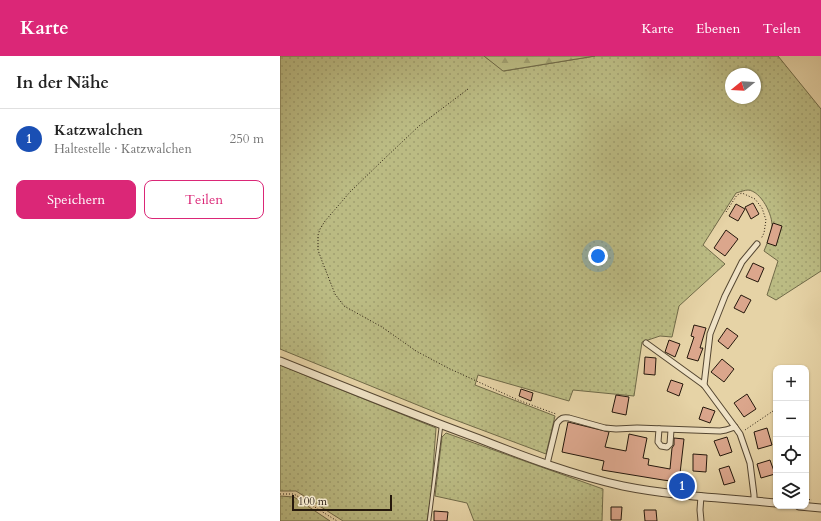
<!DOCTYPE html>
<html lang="de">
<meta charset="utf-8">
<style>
body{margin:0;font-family:Cardo,serif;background:#f6f6f6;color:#222}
.controls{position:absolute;right:12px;bottom:12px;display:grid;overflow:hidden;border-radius:8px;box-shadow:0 1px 3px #0004}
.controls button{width:36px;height:36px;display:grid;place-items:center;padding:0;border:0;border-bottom:1px solid #e0e0e0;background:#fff;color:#222;font:20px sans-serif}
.compass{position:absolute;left:445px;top:12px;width:36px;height:36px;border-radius:50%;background:#fff;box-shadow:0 1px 3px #0004;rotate:252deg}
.scale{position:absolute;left:12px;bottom:10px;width:100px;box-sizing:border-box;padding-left:4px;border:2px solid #25180c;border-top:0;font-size:11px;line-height:14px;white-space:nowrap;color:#25180c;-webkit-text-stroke:3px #efe2c5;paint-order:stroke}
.you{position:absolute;left:318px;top:200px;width:14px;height:14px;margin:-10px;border:3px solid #fff;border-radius:50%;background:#1a73e8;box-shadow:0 0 0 6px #1a73e833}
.badge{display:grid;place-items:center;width:26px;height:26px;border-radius:50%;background:#db2777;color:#fff;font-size:13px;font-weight:700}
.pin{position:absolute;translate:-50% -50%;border:2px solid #fff;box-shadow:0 1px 4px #0006}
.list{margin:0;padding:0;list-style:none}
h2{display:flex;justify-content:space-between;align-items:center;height:52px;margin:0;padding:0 16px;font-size:17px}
h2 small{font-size:13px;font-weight:400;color:#767676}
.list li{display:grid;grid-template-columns:26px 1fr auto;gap:12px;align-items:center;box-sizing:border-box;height:60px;padding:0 16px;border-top:1px solid #e0e0e0}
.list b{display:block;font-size:15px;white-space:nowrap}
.list p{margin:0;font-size:13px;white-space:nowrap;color:#767676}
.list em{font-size:13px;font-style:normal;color:#767676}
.actions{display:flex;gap:8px;padding:12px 16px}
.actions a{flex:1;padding:9px 0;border:1px solid #db2777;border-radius:8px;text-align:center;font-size:14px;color:#db2777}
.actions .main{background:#db2777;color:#fff}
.icon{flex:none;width:22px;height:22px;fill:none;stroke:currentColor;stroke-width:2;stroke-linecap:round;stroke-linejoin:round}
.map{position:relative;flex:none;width:541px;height:465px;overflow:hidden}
header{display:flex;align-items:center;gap:24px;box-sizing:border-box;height:56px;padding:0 20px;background:#db2777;color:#fff}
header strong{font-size:19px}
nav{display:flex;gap:22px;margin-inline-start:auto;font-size:14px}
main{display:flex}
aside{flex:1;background:#fff}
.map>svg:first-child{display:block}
.grass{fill:url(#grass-dots);stroke:#706a48;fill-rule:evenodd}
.forest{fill:url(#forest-firs);stroke:#706a48}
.building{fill:#dba68c;stroke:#25180c}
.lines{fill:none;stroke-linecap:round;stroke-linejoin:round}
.service-casing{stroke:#554732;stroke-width:4.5}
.minor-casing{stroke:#554732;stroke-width:7}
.tertiary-casing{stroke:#554732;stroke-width:9}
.path{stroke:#25180c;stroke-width:1;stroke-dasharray:1 2;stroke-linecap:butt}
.service{stroke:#efe2c5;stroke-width:2.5}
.minor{stroke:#efe2c5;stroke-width:5}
.tertiary{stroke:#efe2c5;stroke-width:7}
</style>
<header>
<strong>Karte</strong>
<nav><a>Karte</a><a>Ebenen</a><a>Teilen</a></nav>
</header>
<main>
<aside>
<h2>In der Nähe<small></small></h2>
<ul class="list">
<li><span class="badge" style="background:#1a4fb4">1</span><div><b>Katzwalchen</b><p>Haltestelle · Katzwalchen</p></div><em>250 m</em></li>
</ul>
<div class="actions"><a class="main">Speichern</a><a>Teilen</a></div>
</aside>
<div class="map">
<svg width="541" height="465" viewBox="0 0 541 465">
<defs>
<pattern id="grass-dots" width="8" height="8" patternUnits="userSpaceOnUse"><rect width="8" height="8" fill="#bbbb83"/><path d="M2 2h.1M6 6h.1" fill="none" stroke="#a1a070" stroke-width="1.8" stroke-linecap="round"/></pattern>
<pattern id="forest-firs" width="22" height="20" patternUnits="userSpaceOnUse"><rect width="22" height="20" fill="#bbbb83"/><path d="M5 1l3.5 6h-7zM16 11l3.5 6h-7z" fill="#a1a070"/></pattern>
</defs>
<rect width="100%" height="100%" fill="#e6d3a6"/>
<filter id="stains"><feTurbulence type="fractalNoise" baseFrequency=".005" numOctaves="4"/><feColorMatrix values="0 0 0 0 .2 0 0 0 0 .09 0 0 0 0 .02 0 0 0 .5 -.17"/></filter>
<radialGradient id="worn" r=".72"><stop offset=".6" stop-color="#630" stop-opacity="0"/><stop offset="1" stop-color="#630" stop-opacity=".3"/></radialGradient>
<g class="grass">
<path d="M0 0H204L224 15 315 0H498L541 53V215L496 244 487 239 498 205 484 195C487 187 491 179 492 171 493 159 481 135 468 134 465 134 460 136 456 137L423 189 445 208 399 250 392 281 380 280 362 286 354 340 293 334 289 345 198 319 195 329 275 360 266 398 162 359 0 293ZM451 18H475V42H451Z"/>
<polygon points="0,309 156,372 151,440 147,465 63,465 16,435 0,435"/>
<polygon points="166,377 323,433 322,465 194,465 187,447 155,440 162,381"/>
<polygon points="0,440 14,441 50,465 0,465"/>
</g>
<polygon class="forest" points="204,0 315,0 223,15"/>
<g class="building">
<polygon points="473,147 479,158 471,163 465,151"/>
<polygon points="456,148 465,153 458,165 449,160"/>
<polygon points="493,167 502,170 496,190 487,187"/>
<polygon points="446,174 458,183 445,200 434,192"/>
<polygon points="473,207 484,212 478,226 466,221"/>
<polygon points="461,239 471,244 464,257 454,252"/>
<polygon points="414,269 426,272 420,292 423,292 418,305 407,302 414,281 411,280"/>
<polygon points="447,272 458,280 448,293 438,285"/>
<polygon points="389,284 400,288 395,301 385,296"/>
<polygon points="365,301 376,302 375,319 364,318"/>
<polygon points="442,303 454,313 444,326 431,316"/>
<polygon points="391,324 403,328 399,340 387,335"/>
<polygon points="241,333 253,337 251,345 239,340"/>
<polygon points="467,338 476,353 464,361 454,347"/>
<polygon points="336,339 349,341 346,359 332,356"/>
<polygon points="423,351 435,355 430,367 419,363"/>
<polygon points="288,366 329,376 325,391 346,395 349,378 367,382 363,402 369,403 368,409 390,413 392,392 394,389 394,382 404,383 399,426 383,424 322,414 324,405 282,396"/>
<polygon points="487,372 492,389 478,393 474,376"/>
<polygon points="447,381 452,396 440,400 434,385"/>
<polygon points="413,398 427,399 426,416 413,415"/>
<polygon points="490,404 495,418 481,422 477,408"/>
<polygon points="449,410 455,426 444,429 439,413"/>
<polygon points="331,451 342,451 341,464 331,464"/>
<polygon points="364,454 376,454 377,465 365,465"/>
<polygon points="154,455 168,456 167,465 154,465"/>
</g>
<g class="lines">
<defs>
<polyline id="service" points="149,465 161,370"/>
<g id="minor">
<polyline points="366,287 424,329 455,371 460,378 470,407 474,439 474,445"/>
<polyline points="424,329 430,278 445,240 462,206 477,188"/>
<polyline points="379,373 378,386 381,390 387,391 390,388 391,374"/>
<path d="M267 408 277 367C281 362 283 361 289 362L325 372 336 373 357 372 440 375 446 374 455 371"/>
<polyline points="421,465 420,454 421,440"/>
</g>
<g id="tertiary">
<path d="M0 305C65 331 131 358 197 382 245 401 293 419 343 430 392 440 446 442 496 447"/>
<polyline points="519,450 541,452"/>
</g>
</defs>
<use href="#service" class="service-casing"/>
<use href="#minor" class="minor-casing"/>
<use href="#tertiary" class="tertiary-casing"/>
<g class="path">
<polyline points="188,33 139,70 103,104 70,136 45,165 40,173 38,179 38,194 42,205 55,238 64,250 102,271 136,295 168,312 238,344 276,358"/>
<polyline points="446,156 457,139 462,137 475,143 482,152 486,164 484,177 481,183"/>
<polyline points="465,374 496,353"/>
<polyline points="0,438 14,438 57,465"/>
<polyline points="526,443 532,444"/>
</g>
<use href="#service" class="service"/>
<use href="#minor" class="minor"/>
<use href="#tertiary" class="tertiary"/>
</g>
<rect width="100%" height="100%" filter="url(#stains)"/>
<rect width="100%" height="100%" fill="url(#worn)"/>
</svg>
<div class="controls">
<button>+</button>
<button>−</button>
<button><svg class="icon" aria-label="locate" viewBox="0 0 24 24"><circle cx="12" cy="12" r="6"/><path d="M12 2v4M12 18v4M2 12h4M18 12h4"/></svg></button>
<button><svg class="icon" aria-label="layers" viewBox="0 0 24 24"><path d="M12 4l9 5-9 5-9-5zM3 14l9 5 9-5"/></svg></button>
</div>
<svg class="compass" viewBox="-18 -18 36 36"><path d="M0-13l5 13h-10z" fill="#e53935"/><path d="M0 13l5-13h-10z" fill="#767676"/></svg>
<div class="scale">100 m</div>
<div class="you"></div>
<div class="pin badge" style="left:402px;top:430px;background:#1a4fb4">1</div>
</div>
</main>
